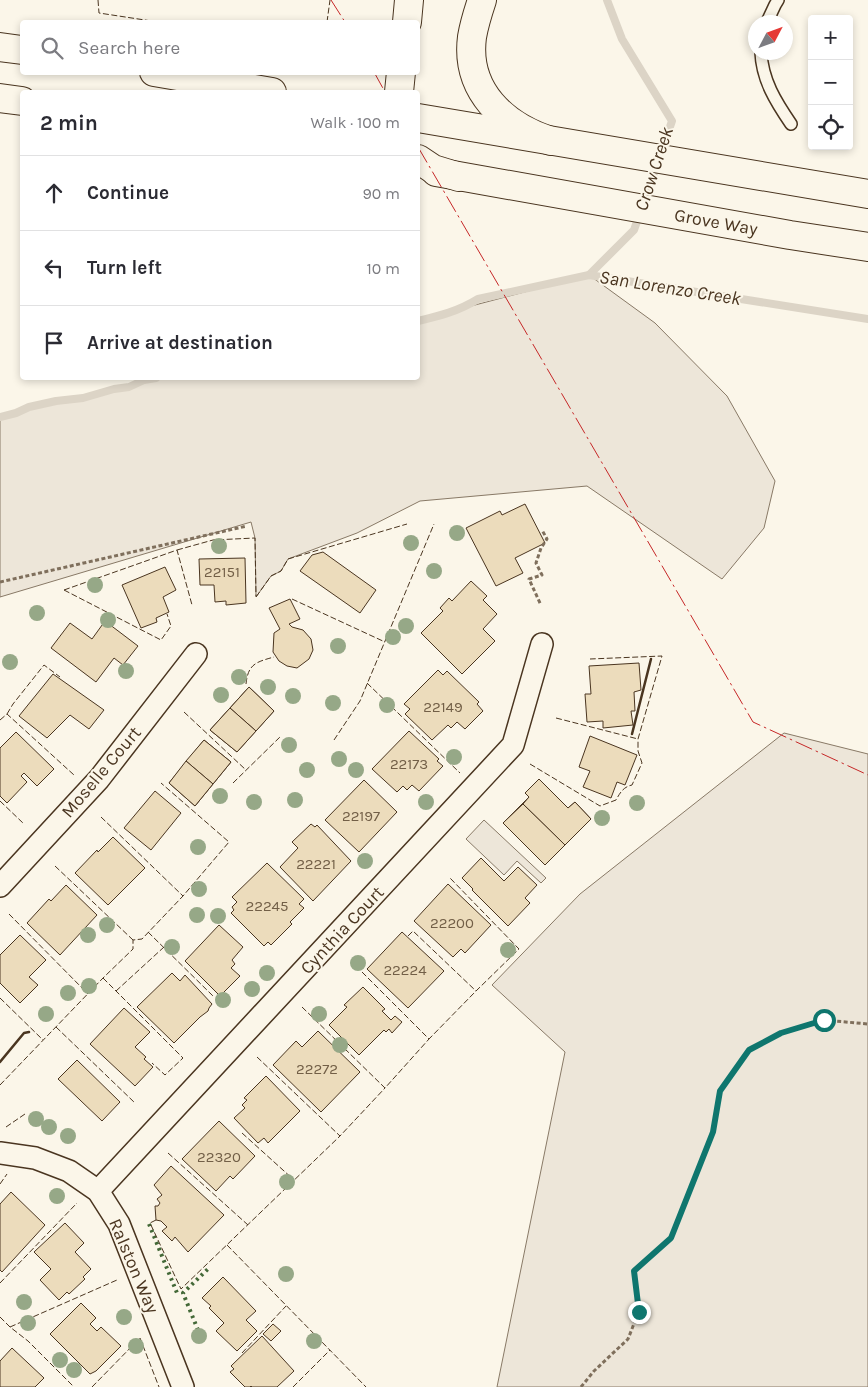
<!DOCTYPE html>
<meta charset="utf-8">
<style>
body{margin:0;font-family:Karla,sans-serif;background:#f2f2f3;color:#2b2b33}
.controls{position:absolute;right:15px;top:15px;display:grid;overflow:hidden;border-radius:5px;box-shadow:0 2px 8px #0003}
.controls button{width:45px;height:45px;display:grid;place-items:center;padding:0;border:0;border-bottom:1px solid #e1e1e2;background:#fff;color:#2b2b33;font:25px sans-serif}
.compass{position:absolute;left:748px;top:15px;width:45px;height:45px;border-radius:50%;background:#fff;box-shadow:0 2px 8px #0003;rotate:49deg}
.stop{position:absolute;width:15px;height:15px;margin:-11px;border:4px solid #0f766e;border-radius:50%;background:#fff}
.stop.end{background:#0f766e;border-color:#fff;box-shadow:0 1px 5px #0008}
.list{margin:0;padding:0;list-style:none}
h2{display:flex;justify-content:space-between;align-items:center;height:65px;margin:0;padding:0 20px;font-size:21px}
h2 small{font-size:16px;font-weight:400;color:#7c7c81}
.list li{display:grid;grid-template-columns:32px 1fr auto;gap:15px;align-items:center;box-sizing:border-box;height:75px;padding:0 20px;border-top:1px solid #e1e1e2}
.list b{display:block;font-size:19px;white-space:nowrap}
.list em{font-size:16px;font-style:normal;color:#7c7c81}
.icon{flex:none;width:28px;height:28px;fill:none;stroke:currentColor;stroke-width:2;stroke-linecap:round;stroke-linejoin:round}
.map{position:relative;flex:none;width:868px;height:1387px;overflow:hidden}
.search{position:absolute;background:#fff;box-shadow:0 2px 8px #0003;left:20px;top:20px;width:400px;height:55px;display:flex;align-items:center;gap:12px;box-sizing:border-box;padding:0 18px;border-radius:5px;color:#7c7c81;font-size:19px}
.panel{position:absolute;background:#fff;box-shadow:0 2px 8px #0003;left:20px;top:90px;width:400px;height:290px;border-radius:5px}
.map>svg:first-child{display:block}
.green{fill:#ede6d9;stroke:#887966}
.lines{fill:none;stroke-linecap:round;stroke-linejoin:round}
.stream{stroke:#dcd4c6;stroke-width:8}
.building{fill:#ecdcbc;stroke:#4a3520}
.lane-casing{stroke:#4a3520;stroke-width:14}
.street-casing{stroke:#4a3520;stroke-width:24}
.secondary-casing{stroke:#4a3520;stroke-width:30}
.highway-casing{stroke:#4a3520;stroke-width:30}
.path{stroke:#7f6f5c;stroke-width:3;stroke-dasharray:4 2.5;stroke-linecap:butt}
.lane{stroke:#fbf6e9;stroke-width:11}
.street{stroke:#fbf6e9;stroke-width:21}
.secondary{stroke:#fbf6e9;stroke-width:28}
.highway{stroke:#fbf6e9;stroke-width:28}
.hedge{stroke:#436837;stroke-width:4;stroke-dasharray:2.5 4;stroke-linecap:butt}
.fence{stroke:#4a3520;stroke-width:1;stroke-dasharray:6 2.5;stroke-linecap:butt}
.wall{stroke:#4a3520;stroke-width:2.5}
.power{stroke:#c62828;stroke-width:1;stroke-dasharray:18 4 2.5 4;stroke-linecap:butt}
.tree{fill:#96a887}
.route{stroke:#0f766e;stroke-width:6}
.labels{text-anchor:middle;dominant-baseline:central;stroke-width:4;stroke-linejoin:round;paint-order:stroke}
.number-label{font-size:15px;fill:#725f47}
.street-label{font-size:18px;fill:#4a3520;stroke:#fbf6e9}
.water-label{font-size:19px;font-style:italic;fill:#4a3520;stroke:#fbf6e9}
</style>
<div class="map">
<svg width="868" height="1387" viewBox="0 0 868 1387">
<rect width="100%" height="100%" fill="#fbf6e9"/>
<g class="green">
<polygon points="589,275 655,323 727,396 775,481 764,528 722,579 587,486 420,501 357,533 288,559 281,571 271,576 256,597 255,538 251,522 0,597 0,417 54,402 86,397 108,391 129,387 156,378 418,378 418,320"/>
<polygon points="784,733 868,754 868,1387 497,1387 565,1052 492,985 580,894"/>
<polygon points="484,820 546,878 541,883 517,861 504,875 466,839"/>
</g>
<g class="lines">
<g class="stream">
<polyline points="589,275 634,230 672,121 622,39 607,0"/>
<path d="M418 321C439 316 459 311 478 299L589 275 868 319"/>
<polyline points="0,417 16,413 29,407 56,401 83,398 114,389 129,387 144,380 156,378"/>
</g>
</g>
<g class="building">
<polygon points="525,504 545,543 515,558 523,573 496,586 466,528 500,511 502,515"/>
<polygon points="323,552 376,590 360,613 300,571 312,555"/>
<polygon points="245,558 246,603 226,605 226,601 215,602 214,585 200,585 199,559"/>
<polygon points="165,567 176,590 163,597 169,612 156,618 157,622 141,628 122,585"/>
<polygon points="471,581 487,596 483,600 497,614 483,629 495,641 462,674 421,633 443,611 440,608 449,598 452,601"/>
<polygon points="290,599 300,619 289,624 292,627 303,630 311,639 313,650 309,659 297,668 287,666 279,661 273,652 274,633 280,629 269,608"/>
<polygon points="105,621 138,646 123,665 114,658 96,682 51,648 70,623 92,639"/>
<polygon points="639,663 641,690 634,692 635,711 631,711 633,725 603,728 603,721 587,722 585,694 591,694 589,666"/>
<polygon points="438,670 443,675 447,671 479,702 477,704 483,711 465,729 457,722 451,728 448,725 432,740 405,714 410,709 404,704"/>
<polygon points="53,674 104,710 89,729 70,715 47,738 19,716"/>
<polygon points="249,687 274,711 237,752 210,730"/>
<polygon points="249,687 274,711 256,731 230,708"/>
<polygon points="230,708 256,731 237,752 210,730"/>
<polygon points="409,731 439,759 437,761 443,766 419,791 412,785 407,790 403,786 397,792 372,769"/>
<polygon points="16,732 54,769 37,786 24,773 21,776 27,782 7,803 0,796 0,748"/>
<polygon points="590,736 637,755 625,785 617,782 611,798 583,787 590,771 579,767"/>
<polygon points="204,740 231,762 195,806 169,783"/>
<polygon points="204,740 231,762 213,784 186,761"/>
<polygon points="186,761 213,784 195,806 169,783"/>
<polygon points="539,779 568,808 575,802 591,819 545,865 503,823 529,797 525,793"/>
<polygon points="539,779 568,808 575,802 591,819 565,845 523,804 529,797 525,793"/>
<polygon points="364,780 397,812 359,852 325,820"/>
<polygon points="155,791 181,813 151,850 124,828"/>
<polygon points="523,804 565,845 545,865 503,823"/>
<polygon points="311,824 315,827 317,825 351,861 313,901 280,867 298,848 292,842"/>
<polygon points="113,837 145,868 108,905 75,873 97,850 98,852"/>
<polygon points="481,858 504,881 518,867 537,885 525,898 530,903 508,926 472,890 473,889 462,878"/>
<polygon points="267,863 304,899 299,904 304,908 290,922 292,924 271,945 268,942 264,946 231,913 234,910 232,907 237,902 232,897"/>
<polygon points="448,884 491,925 465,953 461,949 453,957 414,921"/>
<polygon points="66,885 97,915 60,955 27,923 49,899 51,901"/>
<polygon points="219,925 243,947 232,960 235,964 231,968 240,976 220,996 185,961"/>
<polygon points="402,932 444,971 408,1008 367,969"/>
<polygon points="20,935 46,960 29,977 38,985 20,1003 0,983 0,955"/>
<polygon points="172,973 180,981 185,975 212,1004 209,1008 208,1011 200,1017 174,1043 137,1007"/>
<polygon points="363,987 385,1009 382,1011 391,1020 395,1016 402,1022 392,1033 389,1029 386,1032 384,1030 359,1055 329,1025 347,1007 344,1005"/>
<polygon points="124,1008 150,1032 135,1047 146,1057 144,1059 153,1067 135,1086 90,1044"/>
<polygon points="318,1031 360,1072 321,1112 273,1065 296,1041 302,1047"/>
<polygon points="77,1060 120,1102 102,1121 58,1079"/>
<polygon points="266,1076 300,1111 268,1143 264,1138 258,1143 234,1118 245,1108 242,1105 247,1100 244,1098"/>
<polygon points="219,1121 255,1156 233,1179 230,1176 216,1191 182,1159"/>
<polygon points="171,1166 224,1215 188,1252 175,1237 172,1241 162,1231 167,1227 161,1221 156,1220 155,1206 158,1206 160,1203 157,1199 162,1195 154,1185"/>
<polygon points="11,1192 45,1225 2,1272 0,1270 0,1204"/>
<polygon points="65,1223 84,1243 75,1252 91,1269 83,1277 85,1279 69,1294 67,1292 59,1300 40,1280 51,1269 34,1252"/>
<polygon points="223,1277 256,1311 246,1320 257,1331 237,1351 216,1331 224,1323 209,1308 211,1306 202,1298"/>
<polygon points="81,1303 96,1318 90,1324 97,1331 101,1327 121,1346 96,1371 90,1374 50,1334"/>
<polygon points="273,1324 281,1331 271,1341 263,1334"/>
<polygon points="262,1336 294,1371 277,1387 252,1387 251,1386 250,1387 245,1387 230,1372 234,1369 231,1366"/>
<polygon points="12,1348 44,1378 35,1387 0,1387 0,1361"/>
</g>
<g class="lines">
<defs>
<g id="lane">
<polyline points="767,22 775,5 778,0"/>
<path d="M761 52C762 80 776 102 791 124"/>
</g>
<g id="street">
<polyline points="0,886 99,779 196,654"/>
<polyline points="0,1153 35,1158 69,1171 98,1191 119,1224 183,1387"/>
<polyline points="98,1191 513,745 542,644"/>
</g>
<g id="secondary">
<polyline points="0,47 22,50"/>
<polyline points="154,72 272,92"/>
<polyline points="0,98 22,101"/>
<polyline points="418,118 868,194"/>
<polyline points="436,172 790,235 868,247"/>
</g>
<g id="highway">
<path d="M482 0C478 12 474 25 472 37 465 91 504 126 551 141"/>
<polyline points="407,22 409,0"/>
<polyline points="399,92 401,72"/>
<polyline points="418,159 433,169 459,177"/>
</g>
</defs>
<use href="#lane" class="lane-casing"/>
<use href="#street" class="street-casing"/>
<use href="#secondary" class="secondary-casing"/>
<use href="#highway" class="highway-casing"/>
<g class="path">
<polyline points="0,582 247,526"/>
<polyline points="540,603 529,579 542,575 536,563 541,548 547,539 542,530"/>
<polyline points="581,1387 594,1371 628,1339 639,1311 634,1271 671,1238 713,1132 720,1091 749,1050 781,1033 824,1020 868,1024"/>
</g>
<use href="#lane" class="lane"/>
<use href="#street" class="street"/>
<use href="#secondary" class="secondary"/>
<use href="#highway" class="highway"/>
<g class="hedge">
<polyline points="149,1224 177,1293"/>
<polyline points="198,1330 183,1293 209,1268"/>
</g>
<g class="fence">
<polyline points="98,0 99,13 158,22"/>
<polyline points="327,22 330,0"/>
<polyline points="177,550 213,540 255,538 256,596"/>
<polyline points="64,590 177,550 192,605"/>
<polyline points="64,590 161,640 171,626 167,614"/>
<polyline points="256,597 271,576 281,571 288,559 407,524"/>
<polyline points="292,599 385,642"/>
<polyline points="367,683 460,773"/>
<path d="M246 684C248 664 256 662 274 657"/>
<polyline points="184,712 246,770"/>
<polyline points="7,714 13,704 44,665 60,677"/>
<polyline points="556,718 638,739"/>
<polyline points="0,720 7,714 74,775"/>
<polyline points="334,740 360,701 434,524"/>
<path d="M530 764 600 806 616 800C620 793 623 787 632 785L642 763 638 751V739L662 656 590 659"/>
<polyline points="233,783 281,736"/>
<polyline points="0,801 24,824"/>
<polyline points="101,817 183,896"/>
<polyline points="55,866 133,940"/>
<polyline points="9,914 88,994"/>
<polyline points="148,932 213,996"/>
<polyline points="408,936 413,931 476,991"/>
<polyline points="362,972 429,1039 476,991 519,949 450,878"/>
<polyline points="103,978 183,1058 165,1075 152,1063"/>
<polyline points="116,991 164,947"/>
<polyline points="0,998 43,1040"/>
<polyline points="302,1007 385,1088 429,1039"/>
<polyline points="56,1027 135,1103"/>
<polyline points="257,1057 340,1136 385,1088"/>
<polyline points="0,1085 103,978 133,949 133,940 142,939 183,896 229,842 161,783"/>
<polyline points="6,1127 25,1114"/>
<polyline points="242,1133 294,1180"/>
<polyline points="168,1153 248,1225"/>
<polyline points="0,1184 7,1174"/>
<polyline points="156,1220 150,1223 181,1289 340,1136"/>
<polyline points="227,1245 366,1387"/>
<polyline points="0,1283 77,1203"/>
<polyline points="0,1317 10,1327 28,1341 74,1387"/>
<polyline points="10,1327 117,1280"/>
<polyline points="242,1353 286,1306"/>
<polyline points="92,1387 140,1338 159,1387"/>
<polyline points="293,1387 330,1350"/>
</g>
<g class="wall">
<polyline points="632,734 651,659"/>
<polyline points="0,1062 24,1033 29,1032"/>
</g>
<g class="power">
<polyline points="331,0 345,22"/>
<polyline points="374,72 385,92"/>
<polyline points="418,147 753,722 868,775"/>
</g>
</g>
<g class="tree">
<circle cx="457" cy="533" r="8"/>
<circle cx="411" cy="543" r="8"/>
<circle cx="219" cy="546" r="8"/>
<circle cx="434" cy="571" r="8"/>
<circle cx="95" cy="585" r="8"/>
<circle cx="37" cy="613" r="8"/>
<circle cx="108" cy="620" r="8"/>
<circle cx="406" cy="626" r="8"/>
<circle cx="393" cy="637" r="8"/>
<circle cx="338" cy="646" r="8"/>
<circle cx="10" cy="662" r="8"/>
<circle cx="126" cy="671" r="8"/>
<circle cx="239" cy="677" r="8"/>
<circle cx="268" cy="687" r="8"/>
<circle cx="221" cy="695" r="8"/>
<circle cx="293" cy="696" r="8"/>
<circle cx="333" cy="703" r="8"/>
<circle cx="387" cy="705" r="8"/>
<circle cx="289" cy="745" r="8"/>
<circle cx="454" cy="757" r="8"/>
<circle cx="339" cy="759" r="8"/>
<circle cx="307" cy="770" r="8"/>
<circle cx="356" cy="770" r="8"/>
<circle cx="220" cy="796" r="8"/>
<circle cx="295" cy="800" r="8"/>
<circle cx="254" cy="802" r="8"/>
<circle cx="426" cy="802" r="8"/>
<circle cx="637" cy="803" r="8"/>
<circle cx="602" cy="818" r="8"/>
<circle cx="198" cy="847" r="8"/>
<circle cx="365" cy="861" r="8"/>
<circle cx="199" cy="889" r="8"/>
<circle cx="197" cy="915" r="8"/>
<circle cx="218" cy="916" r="8"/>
<circle cx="107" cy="925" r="8"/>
<circle cx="88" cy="935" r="8"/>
<circle cx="172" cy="947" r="8"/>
<circle cx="508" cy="950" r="8"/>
<circle cx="358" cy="963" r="8"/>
<circle cx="267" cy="973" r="8"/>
<circle cx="89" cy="986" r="8"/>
<circle cx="252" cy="989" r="8"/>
<circle cx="68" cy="993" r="8"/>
<circle cx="223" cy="1000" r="8"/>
<circle cx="46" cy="1014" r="8"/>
<circle cx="319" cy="1014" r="8"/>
<circle cx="340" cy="1045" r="8"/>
<circle cx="36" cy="1119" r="8"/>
<circle cx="49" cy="1127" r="8"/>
<circle cx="68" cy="1136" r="8"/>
<circle cx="287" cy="1182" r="8"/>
<circle cx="57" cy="1196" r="8"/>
<circle cx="286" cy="1274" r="8"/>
<circle cx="24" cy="1302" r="8"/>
<circle cx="124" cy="1317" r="8"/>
<circle cx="28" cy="1323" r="8"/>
<circle cx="199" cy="1336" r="8"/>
<circle cx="314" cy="1341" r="8"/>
<circle cx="136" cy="1346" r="8"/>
<circle cx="60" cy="1360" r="8"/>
<circle cx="74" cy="1370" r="8"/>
</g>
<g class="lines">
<polyline class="route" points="639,1312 634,1271 671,1238 713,1132 720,1091 749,1050 781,1033 824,1020"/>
</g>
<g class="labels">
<g class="number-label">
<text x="222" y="572">22151</text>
<text x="443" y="707">22149</text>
<text x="409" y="764">22173</text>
<text x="361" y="816">22197</text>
<text x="316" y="864">22221</text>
<text x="267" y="906">22245</text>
<text x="452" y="923">22200</text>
<text x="405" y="970">22224</text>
<text x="317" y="1069">22272</text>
<text x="219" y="1157">22320</text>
</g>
<g class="street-label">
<text transform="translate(716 222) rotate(10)">Grove Way</text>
<text transform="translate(101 772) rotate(-50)">Moselle Court</text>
<text transform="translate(342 930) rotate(-47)">Cynthia Court</text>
<text transform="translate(134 1266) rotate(67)">Ralston Way</text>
</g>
<g class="water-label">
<text transform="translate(654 169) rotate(-72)">Crow Creek</text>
<text transform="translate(670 288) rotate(9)">San Lorenzo Creek</text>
</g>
</g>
</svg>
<div class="controls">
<button>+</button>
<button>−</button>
<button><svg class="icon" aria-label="locate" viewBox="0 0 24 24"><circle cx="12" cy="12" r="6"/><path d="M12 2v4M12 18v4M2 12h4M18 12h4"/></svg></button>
</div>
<svg class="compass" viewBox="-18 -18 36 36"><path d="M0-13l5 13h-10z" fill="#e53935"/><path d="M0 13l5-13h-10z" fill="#7c7c81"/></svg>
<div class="stop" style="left:824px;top:1020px"></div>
<div class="stop end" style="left:639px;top:1312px"></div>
<div class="search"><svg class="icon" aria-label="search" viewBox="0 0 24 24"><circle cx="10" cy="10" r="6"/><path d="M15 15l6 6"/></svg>Search here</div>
<section class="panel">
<h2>2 min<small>Walk · 100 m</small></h2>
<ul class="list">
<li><svg class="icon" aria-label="ahead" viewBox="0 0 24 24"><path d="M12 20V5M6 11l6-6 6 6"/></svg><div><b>Continue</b></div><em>90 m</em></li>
<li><svg class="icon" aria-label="left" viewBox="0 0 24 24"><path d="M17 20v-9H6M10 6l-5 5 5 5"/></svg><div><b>Turn left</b></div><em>10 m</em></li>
<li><svg class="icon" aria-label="arrive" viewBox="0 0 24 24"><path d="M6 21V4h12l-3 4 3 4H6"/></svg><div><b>Arrive at destination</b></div></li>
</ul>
</section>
</div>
